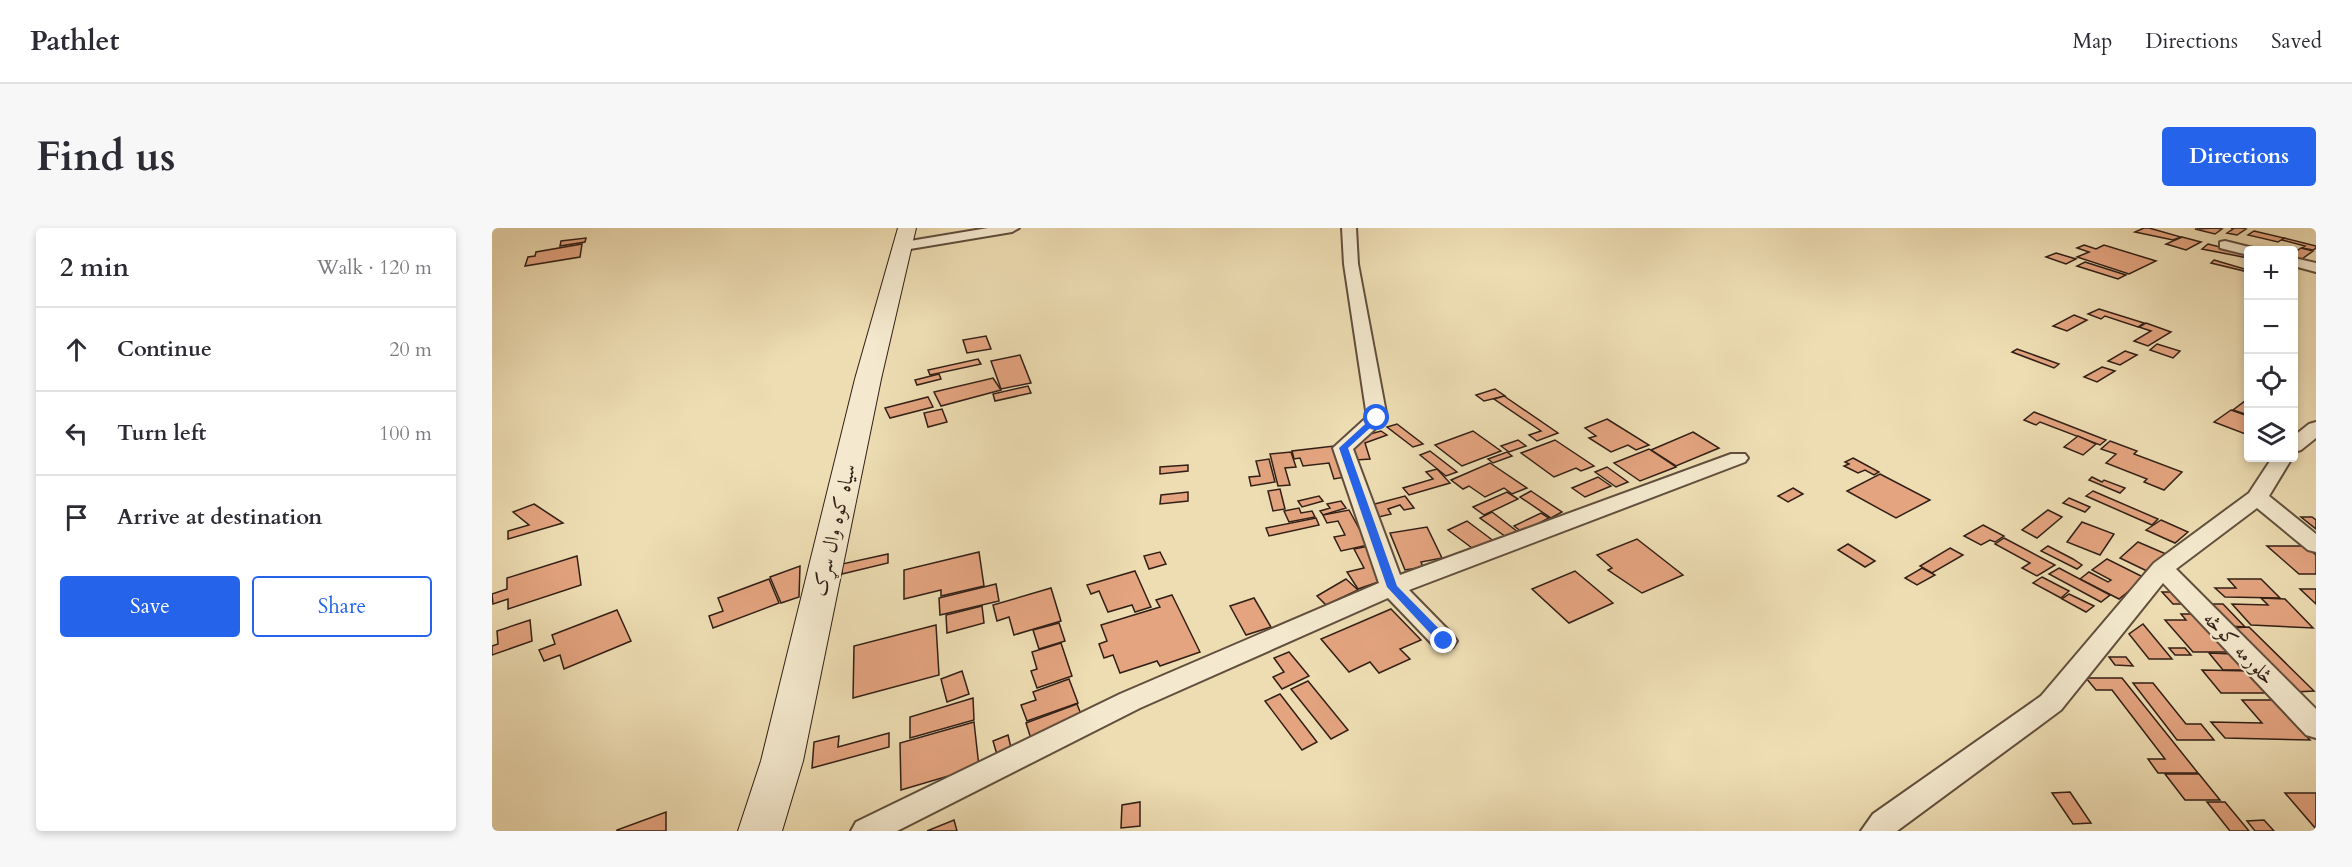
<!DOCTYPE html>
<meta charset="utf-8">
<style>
body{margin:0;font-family:Cardo,Amiri,serif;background:#f7f7f7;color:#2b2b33}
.controls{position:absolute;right:18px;top:18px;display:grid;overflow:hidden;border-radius:6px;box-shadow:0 3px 9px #0003}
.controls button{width:54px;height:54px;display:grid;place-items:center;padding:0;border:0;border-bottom:2px solid #e1e1e2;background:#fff;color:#2b2b33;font:30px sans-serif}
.stop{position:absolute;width:18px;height:18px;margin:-14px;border:4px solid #2563eb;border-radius:50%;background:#fff}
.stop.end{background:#2563eb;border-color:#fff;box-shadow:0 2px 6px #0008}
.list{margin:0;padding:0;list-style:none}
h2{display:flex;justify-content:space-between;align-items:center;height:78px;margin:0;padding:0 24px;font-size:26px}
h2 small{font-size:20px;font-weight:400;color:#7c7c81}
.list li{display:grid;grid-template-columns:39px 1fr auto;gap:18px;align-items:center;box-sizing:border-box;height:84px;padding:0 24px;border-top:2px solid #e1e1e2}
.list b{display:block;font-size:22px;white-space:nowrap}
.list em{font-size:20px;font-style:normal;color:#7c7c81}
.actions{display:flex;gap:12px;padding:18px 24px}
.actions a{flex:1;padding:14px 0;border:2px solid #2563eb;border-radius:6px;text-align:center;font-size:21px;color:#2563eb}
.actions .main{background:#2563eb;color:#fff}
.icon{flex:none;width:33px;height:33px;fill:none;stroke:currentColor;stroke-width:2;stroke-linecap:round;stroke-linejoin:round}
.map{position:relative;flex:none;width:1824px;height:603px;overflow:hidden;border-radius:6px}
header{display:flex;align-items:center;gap:36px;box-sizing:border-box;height:84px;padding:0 30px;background:#fff;border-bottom:2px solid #e1e1e2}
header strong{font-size:28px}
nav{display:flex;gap:33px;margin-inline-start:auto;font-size:21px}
.intro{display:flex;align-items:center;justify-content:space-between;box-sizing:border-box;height:144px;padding:0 36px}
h1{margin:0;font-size:42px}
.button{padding:15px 27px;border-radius:6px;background:#2563eb;color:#fff;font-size:21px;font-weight:700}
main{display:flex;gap:36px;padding:0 36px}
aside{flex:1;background:#fff;border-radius:6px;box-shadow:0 3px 9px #0003}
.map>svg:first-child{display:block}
.building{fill:#e4a480;stroke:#321f16;stroke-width:1.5}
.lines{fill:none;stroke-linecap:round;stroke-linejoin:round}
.street-casing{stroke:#614e3d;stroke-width:4}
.secondary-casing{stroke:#321f16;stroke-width:2}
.street{fill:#f4e9ce;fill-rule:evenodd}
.secondary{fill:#f4e9ce;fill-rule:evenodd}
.route{fill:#2563eb}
.labels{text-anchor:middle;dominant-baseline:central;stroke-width:4.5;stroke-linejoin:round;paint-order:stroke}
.street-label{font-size:20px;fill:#321f16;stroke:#f4e9ce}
</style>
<header>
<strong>Pathlet</strong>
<nav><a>Map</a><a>Directions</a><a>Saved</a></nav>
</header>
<div class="intro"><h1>Find us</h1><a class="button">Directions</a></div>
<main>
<aside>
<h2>2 min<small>Walk · 120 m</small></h2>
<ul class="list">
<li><svg class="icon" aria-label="ahead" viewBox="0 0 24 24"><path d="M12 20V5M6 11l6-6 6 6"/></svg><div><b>Continue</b></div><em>20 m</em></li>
<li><svg class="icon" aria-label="left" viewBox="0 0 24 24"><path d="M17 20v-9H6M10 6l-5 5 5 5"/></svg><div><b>Turn left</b></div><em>100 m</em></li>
<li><svg class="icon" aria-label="arrive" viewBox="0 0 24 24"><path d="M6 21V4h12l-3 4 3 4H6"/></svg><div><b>Arrive at destination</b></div></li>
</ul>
<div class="actions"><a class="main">Save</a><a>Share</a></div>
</aside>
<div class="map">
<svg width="1824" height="603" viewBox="0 0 1824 603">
<rect width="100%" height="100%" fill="#eeddb3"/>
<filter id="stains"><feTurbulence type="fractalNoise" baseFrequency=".00333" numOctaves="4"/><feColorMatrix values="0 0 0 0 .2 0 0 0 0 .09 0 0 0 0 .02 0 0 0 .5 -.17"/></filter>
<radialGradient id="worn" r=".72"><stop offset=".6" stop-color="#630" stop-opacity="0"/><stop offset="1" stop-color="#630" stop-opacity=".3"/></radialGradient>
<g class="building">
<polygon points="1652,0 1657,0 1689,9 1681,12 1643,4"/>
<polygon points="1724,0 1730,1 1723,6 1703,1"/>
<polygon points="1739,0 1750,0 1754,1 1745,7 1735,5 1741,1"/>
<polygon points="1762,3 1792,10 1786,14 1756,7"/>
<polygon points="1690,9 1709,14 1694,22 1674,16"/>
<polygon points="94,10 93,14 68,18 69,13"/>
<polygon points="1792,10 1824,18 1824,20 1821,22 1810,20 1813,18 1790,12"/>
<polygon points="90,16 88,29 33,38 36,29 43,28 44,24"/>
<polygon points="1716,16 1756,26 1756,30 1710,21"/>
<polygon points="1592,17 1604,21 1612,17 1664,33 1637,46 1585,29 1597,24 1585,20"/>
<polygon points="1809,20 1821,23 1810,31 1802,29 1802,25"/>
<polygon points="1564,25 1584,31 1574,36 1554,29"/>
<polygon points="1722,32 1756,42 1756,44 1719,35"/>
<polygon points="1593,34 1634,47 1626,51 1585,38"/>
<polygon points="1607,81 1652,95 1646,99 1613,88 1609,91 1596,86"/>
<polygon points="1582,87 1595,92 1575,103 1561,98"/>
<polygon points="1654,95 1679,104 1656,118 1642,113 1659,103 1647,99"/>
<polygon points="494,108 499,121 475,125 471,112"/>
<polygon points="1665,116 1688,123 1681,130 1658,122"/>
<polygon points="1525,121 1567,136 1562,140 1520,124"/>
<polygon points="1633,123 1645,127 1628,137 1616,133"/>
<polygon points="528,127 539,155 509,161 499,133"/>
<polygon points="486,131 489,136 438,147 436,142"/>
<polygon points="1610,139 1623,143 1605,154 1592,149"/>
<polygon points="447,146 449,151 425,157 423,152"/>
<polygon points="501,150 509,162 449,178 442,164"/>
<polygon points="536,158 539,165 503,173 501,166"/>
<polygon points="1003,161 1013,168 992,173 984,167"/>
<polygon points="1012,168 1066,205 1045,213 1037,207 1049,203 1002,171"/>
<polygon points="436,169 441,179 398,190 393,180"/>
<polygon points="1753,173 1756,175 1756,187 1741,182"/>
<polygon points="450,181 455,194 436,199 432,185"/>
<polygon points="1739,182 1756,188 1756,207 1722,194"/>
<polygon points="1542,184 1614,212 1608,217 1548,194 1544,197 1532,192"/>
<polygon points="1115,191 1157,217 1144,222 1136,217 1119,224 1097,210 1104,208 1093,200"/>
<polygon points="905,196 931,216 921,219 895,199"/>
<polygon points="889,203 895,207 873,215 878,231 864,232 860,211"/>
<polygon points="981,203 1009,223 970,238 943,217"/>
<polygon points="1201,204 1227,220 1184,238 1159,222"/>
<polygon points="1586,208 1604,216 1591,227 1572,219"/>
<polygon points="1026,212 1034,218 1017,224 1009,218"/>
<polygon points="1063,212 1102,238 1089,243 1084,240 1062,249 1029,225"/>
<polygon points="1618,213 1645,223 1642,226 1690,244 1672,262 1652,254 1655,251 1614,235 1624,226 1609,221"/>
<polygon points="842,218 853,249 842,251 837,235 811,238 808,230 802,231 800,223"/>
<polygon points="1157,221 1184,239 1148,253 1122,235"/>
<polygon points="938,223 965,244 954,248 928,227"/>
<polygon points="799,224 804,239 793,240 798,257 786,258 778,226"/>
<polygon points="1015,224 1020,228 1001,235 996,231"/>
<polygon points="1361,230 1387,244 1382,247 1373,242 1366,245 1352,238 1357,236 1353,234"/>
<polygon points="777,231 783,254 759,258 757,249 768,248 764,233"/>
<polygon points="998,235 1035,260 1020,266 1012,260 993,269 977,258 971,261 959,252"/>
<polygon points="696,237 696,243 668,246 668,239"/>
<polygon points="1115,239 1136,254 1124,259 1103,244"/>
<polygon points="945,241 958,255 917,267 911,260 941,251 934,244"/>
<polygon points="1388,246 1438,272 1404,290 1355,263"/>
<polygon points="1106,249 1119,258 1093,269 1080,260"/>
<polygon points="1600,249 1610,254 1612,252 1633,260 1628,265 1597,252"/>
<polygon points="1301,260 1311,266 1296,274 1286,268"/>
<polygon points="788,261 793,281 781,283 776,263"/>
<polygon points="1039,263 1070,284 1059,290 1028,269"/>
<polygon points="1601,263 1666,291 1660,297 1594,268"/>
<polygon points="696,264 696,273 668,276 669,267"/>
<polygon points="1015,264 1026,271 992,287 981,279"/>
<polygon points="827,268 831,273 810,279 806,273"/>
<polygon points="913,268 922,280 912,282 908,277 896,281 899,286 887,289 879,277"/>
<polygon points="1577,270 1598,279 1593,284 1571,275"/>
<polygon points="849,273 854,280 831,287 828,283 838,280 835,276"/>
<polygon points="42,276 71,295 16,311 16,303 37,297 21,284"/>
<polygon points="807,280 809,285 820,283 823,289 797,294 792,283"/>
<polygon points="857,282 876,317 849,323 842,309 853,307 846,293 835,295 831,287"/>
<polygon points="1556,282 1570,289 1545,310 1530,302"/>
<polygon points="1000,284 1026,304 1014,309 988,290"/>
<polygon points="1049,285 1057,290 1030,304 1022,298"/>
<polygon points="1809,289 1820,289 1824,292 1824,301"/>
<polygon points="824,290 827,297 777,308 774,300"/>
<polygon points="1669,292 1696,304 1683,315 1654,302"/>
<polygon points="975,293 1003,314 984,323 956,302"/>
<polygon points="1590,294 1622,306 1608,327 1575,314"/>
<polygon points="1491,297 1512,308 1503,314 1498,312 1489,317 1472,308"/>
<polygon points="935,299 950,330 929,334 931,339 913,342 898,305"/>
<polygon points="1512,310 1563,337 1545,348 1530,340 1538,335 1503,316"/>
<polygon points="1145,311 1191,347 1150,365 1116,342 1120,340 1105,327"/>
<polygon points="1646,314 1674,326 1655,343 1628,330"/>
<polygon points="1356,316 1383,333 1373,339 1346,322"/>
<polygon points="877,318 895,351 866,361 855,344 872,340 862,321"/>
<polygon points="1556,318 1581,331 1590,337 1585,341 1549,323"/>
<polygon points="1775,318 1813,318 1824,327 1824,346 1807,346"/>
<polygon points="1458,320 1471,327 1440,345 1428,338"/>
<polygon points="487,324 492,358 449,368 449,362 412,371 412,342"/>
<polygon points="668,324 674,336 657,341 652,328"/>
<polygon points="396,326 396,335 350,346 350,336"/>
<polygon points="85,328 89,357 16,381 16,371 1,376 0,366 15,361 15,350"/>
<polygon points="1615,331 1653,350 1627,371 1588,351 1597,344 1616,354 1619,352 1600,342"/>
<polygon points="308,338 307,369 289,375 278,349"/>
<polygon points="1430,340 1443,347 1425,357 1413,350"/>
<polygon points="1567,340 1618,367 1609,374 1557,346"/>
<polygon points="643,343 659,379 643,384 640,377 616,384 607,363 599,366 595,357"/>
<polygon points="1083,343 1121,375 1077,395 1040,361"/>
<polygon points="1550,349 1577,363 1569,370 1541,355"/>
<polygon points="277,351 287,375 221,400 217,388 231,383 226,370"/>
<polygon points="854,351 866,362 834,377 825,368"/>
<polygon points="1736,351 1769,351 1788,370 1733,369 1723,360 1744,360"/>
<polygon points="504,356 507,373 448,387 447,370"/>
<polygon points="559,360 569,393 522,407 517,389 505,393 501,377"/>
<polygon points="1808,361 1824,361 1824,376"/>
<polygon points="1670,364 1682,364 1693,376 1681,376"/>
<polygon points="1577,366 1602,378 1594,384 1570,371"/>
<polygon points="680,367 708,424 668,438 665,433 628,445 621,427 612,430 607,416 615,413 609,397 668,379 664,372"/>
<polygon points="762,370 779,399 754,407 738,378"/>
<polygon points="1769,370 1793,371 1821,400 1759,397 1740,376 1776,377"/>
<polygon points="1714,376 1731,376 1753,399 1736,398"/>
<polygon points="490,378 492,395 455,405 454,387"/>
<polygon points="899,381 929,412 908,421 918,431 887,445 878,434 857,444 829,411"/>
<polygon points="125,382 139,413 72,441 68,427 52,433 47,422 63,416 60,407"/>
<polygon points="1689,386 1705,386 1740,424 1701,424 1673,392 1694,392"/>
<polygon points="38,392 40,413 0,427 0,418 6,416 5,403"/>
<polygon points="567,395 573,413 547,421 541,402"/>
<polygon points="1651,396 1680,431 1657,431 1637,406"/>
<polygon points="444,397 447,447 361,470 362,418"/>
<polygon points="1757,399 1822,463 1802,464 1738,400"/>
<polygon points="569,415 580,448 545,460 539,443 545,441 540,424"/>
<polygon points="1677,420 1693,420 1699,427 1683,427"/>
<polygon points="797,424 817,448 790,461 781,449 792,444 782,430"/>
<polygon points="1717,425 1742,426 1757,442 1731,442"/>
<polygon points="1617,429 1634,429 1641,438 1623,437"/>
<polygon points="1710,442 1759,443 1780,465 1729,465"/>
<polygon points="470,443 477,466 455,474 449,451"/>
<polygon points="1594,450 1630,450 1706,545 1666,545 1656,531 1673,531 1620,462 1604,462"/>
<polygon points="577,451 586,475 535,493 529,477 544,472 541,464"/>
<polygon points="816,453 856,502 839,511 799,461"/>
<polygon points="1641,455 1661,455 1694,496 1709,496 1722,512 1685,512"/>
<polygon points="788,466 825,514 810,522 773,473"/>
<polygon points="481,470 482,492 418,510 418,489"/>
<polygon points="1750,472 1781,472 1818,512 1733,510 1719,494 1770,495"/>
<polygon points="585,476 592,494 540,514 534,495"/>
<polygon points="482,494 487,539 409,562 408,515"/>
<polygon points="397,505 397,519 320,540 322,514 347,508 346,519"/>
<polygon points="516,507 520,524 506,530 501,513"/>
<polygon points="1673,546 1707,546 1728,572 1693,572"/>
<polygon points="1578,564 1599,595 1581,596 1560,565"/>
<polygon points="1793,565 1824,565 1824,601"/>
<polygon points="648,574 648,598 629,600 630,577"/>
<polygon points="1715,574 1733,574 1757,603 1738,603"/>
<polygon points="174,584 174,603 125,603 125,602"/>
<polygon points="462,592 465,603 435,603"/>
<polygon points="1772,592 1782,603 1763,603 1755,593"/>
</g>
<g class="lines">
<defs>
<g id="street">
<polygon points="496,0 527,0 520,4 412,22 405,18 412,14"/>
<polygon points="850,0 864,0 866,36 895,190 861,221 908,347 1239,226 1253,226 1256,230 1253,234 917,362 961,407 965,413 961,419 952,422 943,419 896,370 648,480 405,603 359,603 364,594 628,466 887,355 841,220 875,189 852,36"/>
<polygon points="1733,13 1761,20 1763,22 1756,22 1756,27 1728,20 1728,14"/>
<polygon points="1802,30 1824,35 1824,44 1802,38"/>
<polygon points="1824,194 1824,210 1809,222 1802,224 1802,208 1817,196"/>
<polygon points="1780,230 1800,230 1777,268 1824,306 1824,324 1816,322 1765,280 1684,341 1824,481 1824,510 1814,507 1671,355 1569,482 1405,603 1369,603 1381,586 1549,468 1662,335 1757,265"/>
</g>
<polygon id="secondary" points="406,0 424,0 389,151 311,533 290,603 246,603 269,533 363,151"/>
</defs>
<use href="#street" class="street-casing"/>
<use href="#secondary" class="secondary-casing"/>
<use href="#street" class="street"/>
<use href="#secondary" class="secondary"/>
</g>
<polygon class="route" points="882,188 889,190 856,220 905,358 956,410 956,416 948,416 895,359 847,220"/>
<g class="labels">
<g class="street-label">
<text transform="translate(342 302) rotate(-77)">سیاه کوه وال سړک</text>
<text transform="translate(1747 420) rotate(46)">څلورمه کوڅه</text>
</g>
</g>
<rect width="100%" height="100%" filter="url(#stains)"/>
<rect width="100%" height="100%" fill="url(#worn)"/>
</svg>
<div class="controls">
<button>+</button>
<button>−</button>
<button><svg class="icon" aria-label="locate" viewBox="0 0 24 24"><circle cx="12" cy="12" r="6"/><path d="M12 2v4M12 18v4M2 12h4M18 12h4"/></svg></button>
<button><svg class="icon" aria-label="layers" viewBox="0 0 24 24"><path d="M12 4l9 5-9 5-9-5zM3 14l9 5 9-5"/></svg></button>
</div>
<div class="stop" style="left:885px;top:190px"></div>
<div class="stop end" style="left:952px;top:413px"></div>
</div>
</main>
